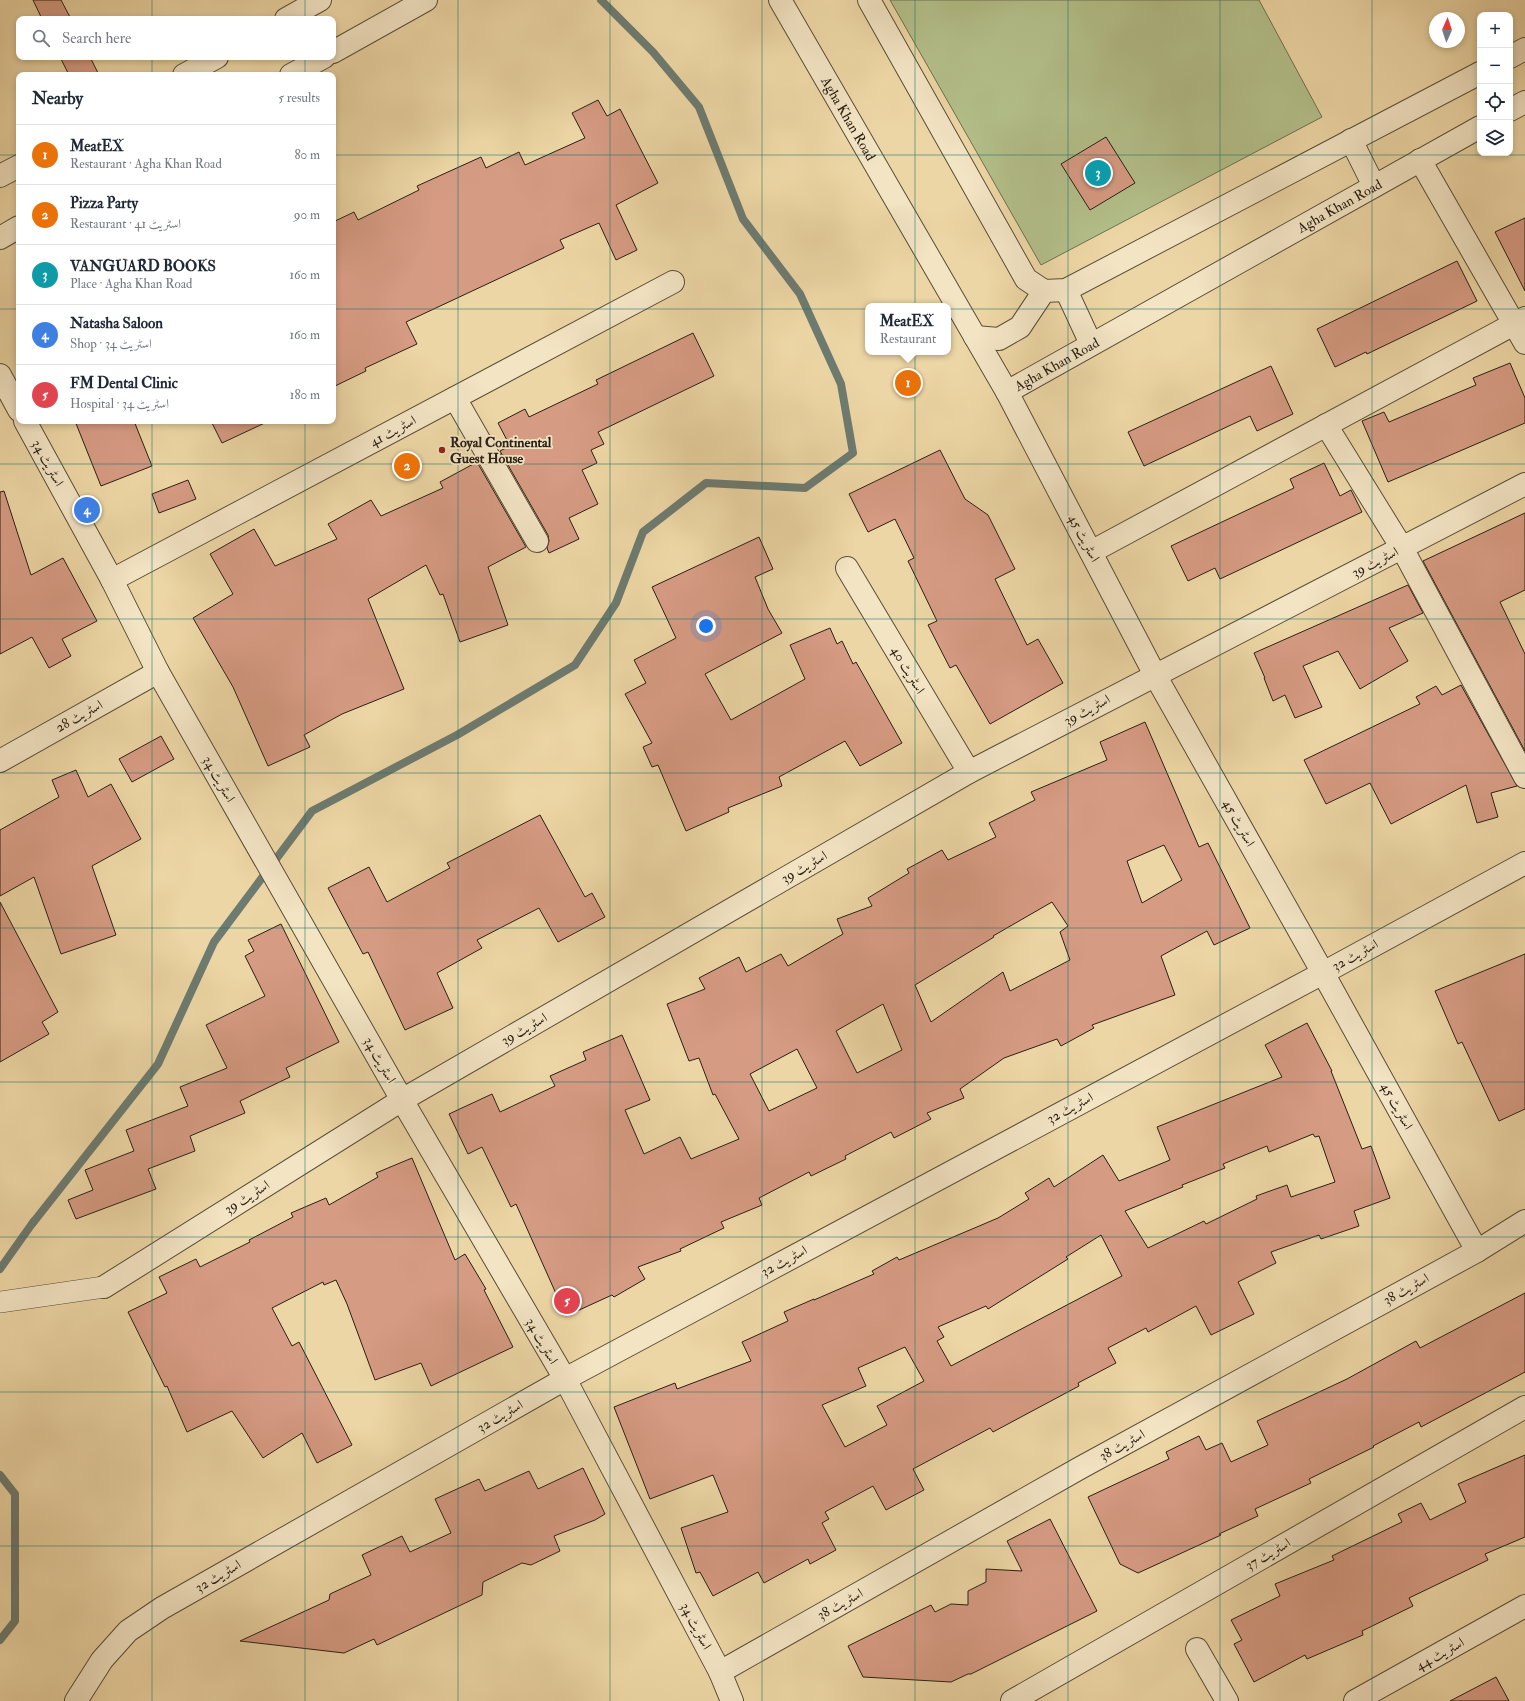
<!DOCTYPE html>
<meta charset="utf-8">
<style>
body{margin:0;font-family:"IM FELL Double Pica",Amiri,serif;background:#f2f2f3;color:#1f2937}
.controls{position:absolute;right:12px;top:12px;display:grid;overflow:hidden;border-radius:8px;box-shadow:0 2px 6px #0003}
.controls button{width:36px;height:36px;display:grid;place-items:center;padding:0;border:0;border-bottom:1px solid #e0e1e3;background:#fff;color:#1f2937;font:20px sans-serif}
.compass{position:absolute;left:1429px;top:12px;width:36px;height:36px;border-radius:50%;background:#fff;box-shadow:0 2px 6px #0003;rotate:3deg}
.you{position:absolute;left:706px;top:626px;width:14px;height:14px;margin:-10px;border:3px solid #fff;border-radius:50%;background:#1a73e8;box-shadow:0 0 0 6px #1a73e833}
.badge{display:grid;place-items:center;width:26px;height:26px;border-radius:50%;background:#d93025;color:#fff;font-size:13px;font-weight:700}
.pin{position:absolute;translate:-50% -50%;border:2px solid #fff;box-shadow:0 1px 4px #0006}
.popup{position:absolute;left:865px;top:303px;width:86px;height:52px;box-sizing:border-box;display:grid;place-content:center;border-radius:8px;background:#fff;filter:drop-shadow(0 1px 3px #0005);font-size:13px;white-space:nowrap;color:#747a83}
.popup b{font-size:15px;color:#1f2937}
.popup::after{content:'';position:absolute;left:50%;top:100%;margin-left:-8px;border:8px solid transparent;border-top-color:#fff}
.list{margin:0;padding:0;list-style:none}
h2{display:flex;justify-content:space-between;align-items:center;height:52px;margin:0;padding:0 16px;font-size:17px}
h2 small{font-size:13px;font-weight:400;color:#747a83}
.list li{display:grid;grid-template-columns:26px 1fr auto;gap:12px;align-items:center;box-sizing:border-box;height:60px;padding:0 16px;border-top:1px solid #e0e1e3}
.list b{display:block;font-size:15px;white-space:nowrap}
.list p{margin:0;font-size:13px;white-space:nowrap;color:#747a83}
.list em{font-size:13px;font-style:normal;color:#747a83}
.icon{flex:none;width:22px;height:22px;fill:none;stroke:currentColor;stroke-width:2;stroke-linecap:round;stroke-linejoin:round}
.map{position:relative;flex:none;width:1525px;height:1701px;overflow:hidden}
.search{position:absolute;background:#fff;box-shadow:0 2px 6px #0003;left:16px;top:16px;width:320px;height:44px;display:flex;align-items:center;gap:10px;box-sizing:border-box;padding:0 14px;border-radius:8px;color:#747a83;font-size:15px}
.panel{position:absolute;background:#fff;box-shadow:0 2px 6px #0003;left:16px;top:72px;width:320px;height:352px;border-radius:8px}
.map>svg:first-child{display:block}
.green{fill:#b3bf8a;stroke:#6e7050}
.lines{fill:none;stroke-linecap:round;stroke-linejoin:round}
.stream{stroke:#6d7b70;stroke-width:8}
.building{fill:#d69b83;stroke:#292015;fill-rule:evenodd}
.pedestrian-casing{stroke:#5a4e39;stroke-width:22}
.minor-casing{stroke:#5a4e39;stroke-width:24}
.tertiary-casing{stroke:#5a4e39;stroke-width:24}
.pedestrian{stroke:#f3e4c4;stroke-width:21}
.minor{stroke:#f3e4c4;stroke-width:22}
.tertiary{stroke:#f3e4c4;stroke-width:22}
.grid{fill:none;stroke:#0f766e;stroke-width:1;stroke-opacity:0.55}
.poi-dot{fill:#8f2418;stroke:#f3e4c4;stroke-width:1.5}
.labels{text-anchor:middle;dominant-baseline:central;stroke-width:3.5;stroke-linejoin:round;paint-order:stroke}
.street-label{font-size:14px;fill:#292015;stroke:#f3e4c4}
.poi-label{font-size:14px;font-weight:bold;fill:#292015;stroke:#f3e4c4;text-anchor:start}
</style>
<div class="map">
<svg width="1525" height="1701" viewBox="0 0 1525 1701">
<rect width="100%" height="100%" fill="#edd6a5"/>
<filter id="stains"><feTurbulence type="fractalNoise" baseFrequency=".005" numOctaves="4"/><feColorMatrix values="0 0 0 0 .2 0 0 0 0 .09 0 0 0 0 .02 0 0 0 .5 -.17"/></filter>
<radialGradient id="worn" r=".72"><stop offset=".6" stop-color="#630" stop-opacity="0"/><stop offset="1" stop-color="#630" stop-opacity=".3"/></radialGradient>
<polygon class="green" points="890,0 1259,0 1322,117 1041,265"/>
<g class="lines">
<g class="stream">
<polyline points="32,1224 158,1064 214,942 312,811 457,735 575,665 616,603 643,532 706,483 805,488 853,453 841,384 800,294 743,219 699,107 653,52 601,0"/>
<polyline points="0,1269 34,1221"/>
<polyline points="0,1475 15,1494 15,1621 0,1640"/>
</g>
</g>
<g class="building">
<polygon points="33,0 61,0 71,19 42,19"/>
<polygon points="60,57 90,57 99,75 69,75"/>
<polygon points="598,100 607,116 620,109 658,183 616,205 637,250 616,260 599,223 560,240 564,248 406,322 417,344 365,368 366,371 333,387 333,222 354,212 358,220 419,190 417,186 481,157 486,168 519,152 525,165 585,138 572,113"/>
<polygon points="1106,137 1135,183 1090,210 1061,164"/>
<polygon points="1525,218 1525,291 1495,232"/>
<polygon points="1457,261 1477,301 1367,354 1366,352 1335,367 1317,329"/>
<polygon points="693,333 714,376 598,432 604,444 591,450 597,463 582,470 598,504 569,518 579,539 549,553 547,548 549,541 548,535 500,451 510,446 498,423 525,409 529,417 598,384 596,380"/>
<polygon points="1510,363 1525,398 1525,423 1388,482 1362,421 1384,412 1389,422 1476,385 1473,378"/>
<polygon points="1271,366 1293,414 1257,431 1250,416 1144,466 1128,432"/>
<polygon points="75,421 134,421 152,466 101,486"/>
<polygon points="211,421 269,421 222,443"/>
<polygon points="940,450 965,499 988,515 1015,569 995,579 1027,645 1038,639 1063,683 990,724 956,665 950,668 928,625 937,621 908,561 914,558 895,519 868,532 849,494"/>
<polygon points="477,462 526,547 488,567 508,625 460,642 443,594 440,595 426,565 368,599 404,689 342,714 304,735 310,747 268,766 233,687 193,618 233,594 210,554 254,529 275,566 337,539 328,524 371,500 381,516 443,488 440,482"/>
<polygon points="1324,463 1340,496 1351,490 1362,512 1220,579 1215,568 1188,581 1171,546 1294,488 1290,479"/>
<polygon points="188,480 196,499 159,513 152,494"/>
<polygon points="4,491 31,575 63,558 97,621 62,639 71,656 49,668 32,637 0,654 0,492"/>
<polygon points="1525,513 1525,590 1500,602 1525,654 1525,751 1423,561"/>
<polygon points="759,537 773,569 755,577 768,609 782,633 705,674 731,720 805,679 790,645 830,628 837,644 842,641 853,664 856,662 902,743 860,766 845,741 779,777 782,786 728,808 729,812 686,831 658,765 652,767 643,747 652,743 625,694 646,683 634,660 676,638 652,587"/>
<polygon points="1408,585 1423,613 1389,628 1408,661 1360,689 1338,651 1303,666 1322,707 1295,718 1285,695 1273,701 1264,678 1265,678 1254,653"/>
<polygon points="1461,685 1517,786 1491,793 1498,817 1477,823 1466,785 1391,824 1370,783 1326,804 1304,760 1420,704 1416,697 1436,686 1442,695"/>
<path d="M1145 722 1199 847 1208 843 1250 928 1214 945 1207 931 1161 956 1175 995 1092 1025 1094 1028 1061 1046 1057 1039 1004 1058 960 1089 964 1098 927 1113 931 1119 894 1138 891 1132 845 1156 846 1159 811 1176 809 1172 759 1198 762 1205 721 1222 724 1228 680 1249 681 1251 638 1267 645 1279 614 1297 612 1295 566 1316 516 1204 511 1207 482 1147 468 1154 449 1114 492 1094 500 1112 555 1086 550 1076 586 1060 583 1052 622 1035 650 1100 625 1110 644 1154 680 1137 691 1159 739 1139 715 1094 713 1095 699 1058 689 1061 667 1004 705 989 699 978 739 957 746 972 781 954 788 966 843 934 837 919 872 906 868 898 909 873 907 869 942 850 948 860 996 837 989 823 1035 800 1031 792 1107 760 1100 742ZM1164 845 1182 880 1142 903 1127 861ZM1052 902 1068 926 1060 932 1070 960 1010 991 1003 972 931 1022 915 985 994 937 993 936ZM883 1004 902 1050 857 1073 836 1031ZM797 1049 817 1088 769 1111 750 1074Z"/>
<polygon points="161,736 174,759 132,782 119,759"/>
<polygon points="76,770 88,797 111,784 141,839 92,866 116,935 61,954 34,877 0,896 0,830 59,797 52,780"/>
<polygon points="540,815 585,897 592,893 605,917 558,942 539,908 477,940 482,948 437,973 453,1008 405,1030 368,952 363,954 328,888 369,867 387,902 450,868 447,863"/>
<polygon points="0,902 58,1012 42,1022 49,1034 0,1062"/>
<polygon points="281,924 339,1042 286,1068 290,1077 240,1101 245,1113 190,1136 195,1151 148,1169 156,1189 76,1219 68,1200 93,1190 85,1170 134,1151 126,1130 188,1106 180,1087 227,1068 206,1025 265,996 245,956 254,951 248,940"/>
<polygon points="1525,954 1525,1109 1499,1121 1462,1042 1458,1044 1435,991"/>
<path d="M1307 1023 1332 1071H1331L1362 1149 1371 1146 1390 1198 1354 1211 1359 1226 1321 1239 1319 1235 1271 1252 1276 1263 1238 1282 1254 1314 1211 1335 1196 1306 1148 1332 1146 1328 1108 1348 1116 1363 1078 1383 1079 1386 993 1432 990 1428 913 1469 924 1490 886 1510 873 1486 825 1512 829 1519 822 1523 836 1550 810 1564 808 1559 764 1583 758 1572 713 1596 700 1572 696 1573 681 1528 728 1512 713 1475 650 1499 614 1407 675 1383 677 1389 751 1361 742 1342 788 1321 784 1312 814 1299V1300L874 1274 872 1271 897 1257 899 1260 998 1218 1029 1199 1025 1193 1049 1178 1054 1187 1103 1155 1119 1181 1170 1160 1157 1127 1282 1077 1265 1045ZM1313 1134 1315 1137 1319 1136 1335 1182 1291 1197 1287 1185 1256 1196 1257 1199 1206 1224 1204 1221 1148 1248 1125 1211 1183 1187 1182 1185 1225 1168 1223 1164 1267 1146 1269 1152ZM1101 1235 1122 1276 951 1366 937 1341 944 1337 938 1327 986 1306 988 1309 1068 1259 1066 1257ZM905 1347 924 1381 877 1406 887 1425 845 1447 822 1405 866 1386 858 1368Z"/>
<polygon points="412,1158 455,1260 465,1254 486,1289 484,1290 513,1347 431,1386 421,1363 375,1380 347,1304 336,1280 324,1285 323,1282 272,1308 292,1346 299,1342 352,1445 317,1463 302,1433 263,1458 232,1411 187,1432 167,1386 165,1387 128,1312 167,1293 159,1277 196,1259 200,1267 250,1242 249,1240 293,1217 291,1213 326,1198 329,1205 378,1177 376,1173"/>
<polygon points="1525,1293 1525,1372 1421,1427 1419,1422 1373,1446 1374,1447 1309,1479 1311,1483 1255,1509 1258,1516 1219,1534 1221,1535 1138,1573 1120,1564 1088,1497 1169,1459 1166,1452 1199,1436 1206,1450 1222,1443 1231,1462 1268,1445 1257,1421 1347,1379 1416,1341 1420,1348"/>
<polygon points="1525,1455 1525,1537 1485,1554 1488,1560 1409,1598 1413,1606 1362,1631 1363,1635 1307,1659 1305,1655 1254,1682 1234,1644 1242,1640 1231,1620 1280,1596 1275,1584 1334,1560 1332,1556 1402,1522 1398,1514 1421,1503 1430,1520 1466,1502 1458,1484"/>
<polygon points="583,1468 605,1514 595,1520 554,1536 560,1551 531,1565 522,1563 483,1582 482,1595 377,1645 374,1639 344,1653 240,1641 329,1600 330,1594 371,1575 362,1555 402,1536 410,1552 451,1533 435,1499 479,1479 485,1491 529,1471 538,1489"/>
<polygon points="1050,1519 1097,1611 971,1674 968,1674 951,1682 863,1677 848,1646 931,1605 935,1612 951,1604 968,1605 968,1591 986,1582 986,1569 1022,1571 1007,1541"/>
<polygon points="1496,1677 1509,1701 1450,1701"/>
</g>
<g class="lines">
<defs>
<polyline id="pedestrian" points="0,1302 104,1287"/>
<g id="minor">
<polyline points="1420,160 1525,343"/>
<polyline points="0,375 19,410"/>
<polyline points="1007,392 1155,675 1323,973 1477,1251"/>
<polyline points="455,398 537,541"/>
<polyline points="25,421 112,580 158,672 402,1100 565,1379 720,1672 732,1701"/>
<polyline points="1326,425 1402,548 1525,777"/>
<polyline points="1091,552 1525,318"/>
<polyline points="847,568 969,772"/>
<polyline points="112,580 673,282"/>
<polyline points="0,761 158,672"/>
<polyline points="104,1287 402,1100 969,772 1525,484"/>
<polyline points="1197,1649 1227,1701"/>
<polyline points="720,1672 1080,1468 1477,1251 1525,1221"/>
<polyline points="76,1701 102,1660 128,1631 162,1608 565,1379 1323,973 1525,863"/>
<polyline points="1012,1701 1525,1407"/>
<polyline points="1355,1701 1525,1606"/>
</g>
<g id="tertiary">
<path id="s1" d="M780 0 1007 392 1480 127"/>
<polyline points="869,0 1026,279 1044,291 1066,290 1480,73"/>
<polyline points="286,19 320,0"/>
<polyline points="333,52 426,0"/>
<polyline points="1510,57 1525,49"/>
<polyline points="184,75 217,57"/>
<polyline points="291,75 324,57"/>
<polyline points="1510,110 1525,102"/>
<polyline points="1351,140 1374,186"/>
<polyline points="0,176 19,166"/>
<polyline points="0,238 19,227"/>
<polyline points="1066,290 1091,344"/>
<polyline points="975,337 999,339 1020,327 1044,291"/>
</g>
</defs>
<use href="#pedestrian" class="pedestrian-casing"/>
<use href="#minor" class="minor-casing"/>
<use href="#tertiary" class="tertiary-casing"/>
<use href="#pedestrian" class="pedestrian"/>
<use href="#minor" class="minor"/>
<use href="#tertiary" class="tertiary"/>
</g>
<path class="grid" d="M152 0V19M305 0V19M458 0V1701M610 0V1701M762 0V1701M915 0V1701M1068 0V1701M1220 0V1701M1372 0V1701M152 57V75M305 57V75M0 155H19M333 155H1525M0 309H19M333 309H1525M152 421V1701M305 421V1701M0 464H1525M0 619H1525M0 773H1525M0 928H1525M0 1082H1525M0 1237H1525M0 1392H1525M0 1546H1525"/>
<circle class="poi-dot" cx="442" cy="450" r="4"/>
<g class="labels">
<g class="street-label">
<text stroke="none"><textPath href="#s1" startOffset="137">Agha Khan Road</textPath></text>
<text stroke="none"><textPath href="#s1" startOffset="834">Agha Khan Road</textPath></text>
<text stroke="none"><textPath href="#s1" startOffset="510">Agha Khan Road</textPath></text>
<text transform="translate(393 431) rotate(-28)">اسٹریٹ 41</text>
<text transform="translate(48 463) rotate(61)">اسٹریٹ 34</text>
<text transform="translate(1084 538) rotate(62)">اسٹریٹ 45</text>
<text transform="translate(1375 562) rotate(-27)">اسٹریٹ 39</text>
<text transform="translate(908 670) rotate(59)">اسٹریٹ 40</text>
<text transform="translate(1087 710) rotate(-28)">اسٹریٹ 39</text>
<text transform="translate(79 716) rotate(-29)">اسٹریٹ 28</text>
<text transform="translate(219 779) rotate(60)">اسٹریٹ 34</text>
<text transform="translate(1239 823) rotate(61)">اسٹریٹ 45</text>
<text transform="translate(804 867) rotate(-30)">اسٹریٹ 39</text>
<text transform="translate(1355 955) rotate(-29)">اسٹریٹ 32</text>
<text transform="translate(524 1029) rotate(-30)">اسٹریٹ 39</text>
<text transform="translate(380 1060) rotate(60)">اسٹریٹ 34</text>
<text transform="translate(1397 1106) rotate(61)">اسٹریٹ 45</text>
<text transform="translate(1070 1108) rotate(-28)">اسٹریٹ 32</text>
<text transform="translate(247 1197) rotate(-32)">اسٹریٹ 39</text>
<text transform="translate(784 1261) rotate(-28)">اسٹریٹ 32</text>
<text transform="translate(1406 1289) rotate(-29)">اسٹریٹ 38</text>
<text transform="translate(542 1341) rotate(60)">اسٹریٹ 34</text>
<text transform="translate(500 1416) rotate(-30)">اسٹریٹ 32</text>
<text transform="translate(1122 1445) rotate(-29)">اسٹریٹ 38</text>
<text transform="translate(1268 1554) rotate(-30)">اسٹریٹ 37</text>
<text transform="translate(218 1576) rotate(-30)">اسٹریٹ 32</text>
<text transform="translate(840 1604) rotate(-29)">اسٹریٹ 38</text>
<text transform="translate(696 1626) rotate(62)">اسٹریٹ 34</text>
<text transform="translate(1440 1654) rotate(-29)">اسٹریٹ 44</text>
</g>
<g class="poi-label">
<text x="450" y="442">Royal Continental<tspan x="450" dy="16">Guest House</tspan></text>
</g>
</g>
<rect width="100%" height="100%" filter="url(#stains)"/>
<rect width="100%" height="100%" fill="url(#worn)"/>
</svg>
<div class="controls">
<button>+</button>
<button>−</button>
<button><svg class="icon" aria-label="locate" viewBox="0 0 24 24"><circle cx="12" cy="12" r="6"/><path d="M12 2v4M12 18v4M2 12h4M18 12h4"/></svg></button>
<button><svg class="icon" aria-label="layers" viewBox="0 0 24 24"><path d="M12 4l9 5-9 5-9-5zM3 14l9 5 9-5"/></svg></button>
</div>
<svg class="compass" viewBox="-18 -18 36 36"><path d="M0-13l5 13h-10z" fill="#e53935"/><path d="M0 13l5-13h-10z" fill="#747a83"/></svg>
<div class="you"></div>
<div class="pin badge" style="left:908px;top:383px;background:#e8710a">1</div>
<div class="popup"><b>MeatEX</b>Restaurant</div>
<div class="pin badge" style="left:407px;top:466px;background:#e8710a">2</div>
<div class="pin badge" style="left:1098px;top:173px;background:#0f9aa8">3</div>
<div class="pin badge" style="left:87px;top:510px;background:#3f7fe0">4</div>
<div class="pin badge" style="left:567px;top:1301px;background:#e0444e">5</div>
<div class="search"><svg class="icon" aria-label="search" viewBox="0 0 24 24"><circle cx="10" cy="10" r="6"/><path d="M15 15l6 6"/></svg>Search here</div>
<section class="panel">
<h2>Nearby<small>5 results</small></h2>
<ul class="list">
<li><span class="badge" style="background:#e8710a">1</span><div><b>MeatEX</b><p>Restaurant · Agha Khan Road</p></div><em>80 m</em></li>
<li><span class="badge" style="background:#e8710a">2</span><div><b>Pizza Party</b><p>Restaurant · اسٹریٹ 41</p></div><em>90 m</em></li>
<li><span class="badge" style="background:#0f9aa8">3</span><div><b>VANGUARD BOOKS</b><p>Place · Agha Khan Road</p></div><em>160 m</em></li>
<li><span class="badge" style="background:#3f7fe0">4</span><div><b>Natasha Saloon</b><p>Shop · اسٹریٹ 34</p></div><em>160 m</em></li>
<li><span class="badge" style="background:#e0444e">5</span><div><b>FM Dental Clinic</b><p>Hospital · اسٹریٹ 34</p></div><em>180 m</em></li>
</ul>
</section>
</div>
